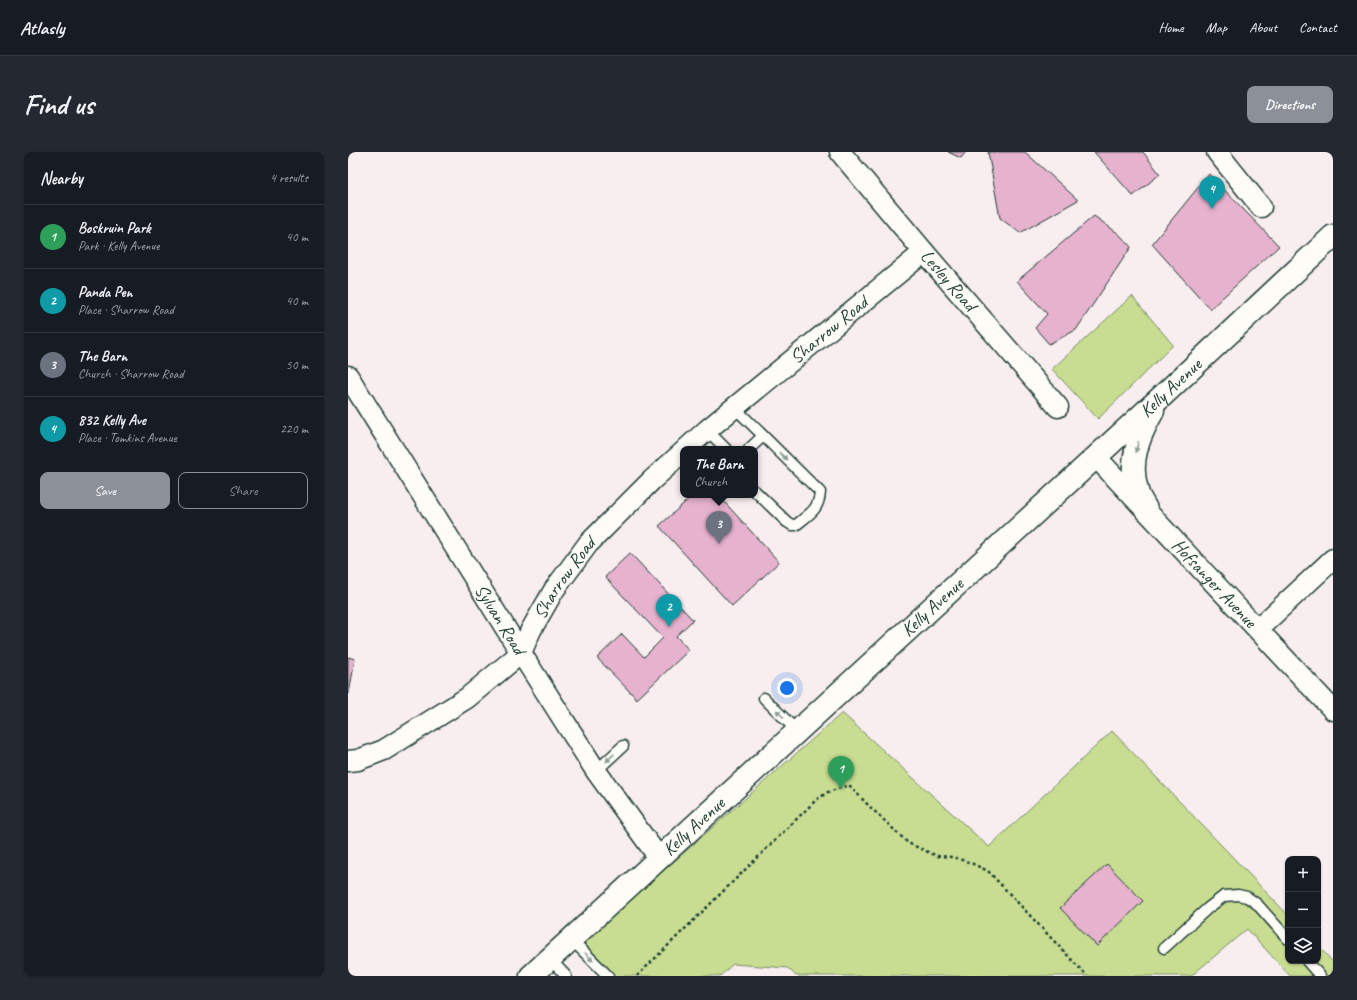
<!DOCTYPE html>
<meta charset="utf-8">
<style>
body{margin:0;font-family:Caveat,sans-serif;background:#242831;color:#f1f3f6}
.controls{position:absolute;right:12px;bottom:12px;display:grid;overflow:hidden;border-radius:8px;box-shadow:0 1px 3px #0004}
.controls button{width:36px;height:36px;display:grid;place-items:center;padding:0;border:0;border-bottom:1px solid #363941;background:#171b24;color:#f1f3f6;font:20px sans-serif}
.you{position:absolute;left:439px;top:536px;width:14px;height:14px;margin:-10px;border:3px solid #fff;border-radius:50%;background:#1a73e8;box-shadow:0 0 0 6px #1a73e833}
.badge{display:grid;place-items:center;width:26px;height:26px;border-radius:50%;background:#8c9099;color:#fff;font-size:13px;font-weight:700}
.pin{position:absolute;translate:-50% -33px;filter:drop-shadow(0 1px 2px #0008)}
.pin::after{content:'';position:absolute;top:21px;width:14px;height:12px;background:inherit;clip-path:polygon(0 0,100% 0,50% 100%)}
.popup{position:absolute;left:332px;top:294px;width:78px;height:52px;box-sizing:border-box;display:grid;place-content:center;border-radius:8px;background:#171b24;filter:drop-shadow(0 1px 3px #0005);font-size:13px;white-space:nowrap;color:#9ea1a6}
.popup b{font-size:15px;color:#f1f3f6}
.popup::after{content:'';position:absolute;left:50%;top:100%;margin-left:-8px;border:8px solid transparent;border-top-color:#171b24}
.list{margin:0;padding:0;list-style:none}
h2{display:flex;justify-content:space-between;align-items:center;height:52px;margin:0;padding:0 16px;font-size:17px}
h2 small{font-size:13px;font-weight:400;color:#9ea1a6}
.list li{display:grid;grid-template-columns:26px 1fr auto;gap:12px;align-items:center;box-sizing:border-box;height:64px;padding:0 16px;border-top:1px solid #363941}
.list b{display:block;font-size:15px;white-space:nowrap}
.list p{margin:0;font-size:13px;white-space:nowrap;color:#9ea1a6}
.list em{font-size:13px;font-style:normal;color:#9ea1a6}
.actions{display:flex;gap:8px;padding:12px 16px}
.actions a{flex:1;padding:9px 0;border:1px solid #8c9099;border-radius:8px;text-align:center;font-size:14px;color:#8c9099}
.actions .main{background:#8c9099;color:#fff}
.icon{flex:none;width:22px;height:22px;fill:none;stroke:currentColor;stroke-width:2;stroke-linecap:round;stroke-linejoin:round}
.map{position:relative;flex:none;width:985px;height:824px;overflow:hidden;border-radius:8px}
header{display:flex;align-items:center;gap:24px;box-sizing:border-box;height:56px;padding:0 20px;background:#171b24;border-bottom:1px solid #363941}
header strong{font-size:19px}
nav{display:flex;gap:22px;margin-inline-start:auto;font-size:14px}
.intro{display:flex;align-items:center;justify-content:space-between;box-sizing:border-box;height:96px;padding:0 24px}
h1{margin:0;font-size:28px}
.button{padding:10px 18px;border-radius:8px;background:#8c9099;color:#fff;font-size:14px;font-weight:700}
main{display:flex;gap:24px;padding:0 24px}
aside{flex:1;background:#171b24;border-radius:8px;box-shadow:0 1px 3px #0004}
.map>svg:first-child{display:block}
.green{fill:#c8dd92;stroke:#748d63}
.building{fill:#e6b2ce;stroke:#1f3d34}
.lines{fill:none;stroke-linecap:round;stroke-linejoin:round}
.lane-casing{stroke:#1f3d34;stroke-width:13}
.street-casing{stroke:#1f3d34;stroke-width:23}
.secondary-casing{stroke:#1f3d34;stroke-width:25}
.path{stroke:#1f3d34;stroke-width:2.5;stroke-dasharray:3 3;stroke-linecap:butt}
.lane{stroke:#fdfcf7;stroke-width:10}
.street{stroke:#fdfcf7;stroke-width:20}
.secondary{stroke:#fdfcf7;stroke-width:22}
.oneway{fill:#8e9c96}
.labels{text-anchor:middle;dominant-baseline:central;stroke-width:3.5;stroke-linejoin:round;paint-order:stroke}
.street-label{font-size:19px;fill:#1f3d34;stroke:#fdfcf7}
</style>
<header>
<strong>Atlasly</strong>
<nav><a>Home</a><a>Map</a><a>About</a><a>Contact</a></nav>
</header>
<div class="intro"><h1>Find us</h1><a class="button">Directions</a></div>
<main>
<aside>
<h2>Nearby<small>4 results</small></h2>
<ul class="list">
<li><span class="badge" style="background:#2e9e5b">1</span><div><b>Boskruin Park</b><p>Park · Kelly Avenue</p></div><em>40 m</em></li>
<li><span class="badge" style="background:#0f9aa8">2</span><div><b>Panda Pen</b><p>Place · Sharrow Road</p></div><em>40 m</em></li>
<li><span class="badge" style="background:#6b7280">3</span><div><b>The Barn</b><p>Church · Sharrow Road</p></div><em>50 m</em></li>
<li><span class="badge" style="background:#0f9aa8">4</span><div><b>832 Kelly Ave</b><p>Place · Tomkins Avenue</p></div><em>220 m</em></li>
</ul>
<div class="actions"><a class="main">Save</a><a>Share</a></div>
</aside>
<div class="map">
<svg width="985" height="824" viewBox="0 0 985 824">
<rect width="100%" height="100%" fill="#f8edef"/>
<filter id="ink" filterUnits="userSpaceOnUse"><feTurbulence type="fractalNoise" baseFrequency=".025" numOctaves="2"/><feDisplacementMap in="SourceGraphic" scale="8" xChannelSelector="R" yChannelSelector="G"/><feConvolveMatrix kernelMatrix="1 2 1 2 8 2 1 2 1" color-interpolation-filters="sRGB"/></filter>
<g filter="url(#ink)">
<g class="green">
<polygon points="784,144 825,193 750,267 704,217"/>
<polygon points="494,561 641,695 764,579 940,763 940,809 970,809 970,794 985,810 985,820 981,824 942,824 899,777 843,824 448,824 440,816 385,812 372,824 268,824 235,790"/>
</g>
<g class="building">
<polygon points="600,0 618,0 613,6"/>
<polygon points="640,0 677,0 730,48 672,81 652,66"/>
<polygon points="746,0 795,0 812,22 785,44"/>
<polygon points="861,22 931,94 862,157 804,92"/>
<polygon points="746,64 771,82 783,95 728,178 701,192 687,176 699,162 669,129"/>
<polygon points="345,343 370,343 431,410 384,454 311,374"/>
<polygon points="282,401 345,468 328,484 341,498 289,547 249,506 274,482 296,505 315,486 257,425"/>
<polygon points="0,505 7,507 1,542 0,542"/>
<polygon points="759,712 795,749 749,794 712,756"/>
</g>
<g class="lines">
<defs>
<g id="lane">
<path d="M386 255 472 340C471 358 461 362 448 373H444L439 370 407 339"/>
<polyline points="359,278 378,297"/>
<polyline points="401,297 415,284"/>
<polyline points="416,546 449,579"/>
<polyline points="248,619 275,594"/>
<polyline points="223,787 260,824"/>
<polyline points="816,796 860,756 876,744 890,743 899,745 909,752 940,787"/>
<polyline points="202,807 218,824"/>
<polyline points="959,809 972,824"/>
</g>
<g id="street">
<path id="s1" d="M492 0 576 100 710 255"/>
<polyline points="869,0 913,55"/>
<path id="s2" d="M0 224 173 501 248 619 311 706"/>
<path id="s3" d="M338 297 359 278 576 100"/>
<path id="s4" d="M748 305 985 558"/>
<polyline points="910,477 985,407"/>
<path id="s5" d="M0 609 10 608 36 598 119 546 173 501 183 478 206 438 240 392 304 328 335 300"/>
</g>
<g id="secondary">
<path d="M798 357C795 351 790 345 789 338 780 309 791 284 805 259"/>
<path id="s6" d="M183 824 811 247 985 84"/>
</g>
</defs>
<use href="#lane" class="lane-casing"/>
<use href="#street" class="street-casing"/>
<use href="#secondary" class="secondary-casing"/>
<polyline class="path" points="289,824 468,648 480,640 501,633 520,653 560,691 589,704 605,705 623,711 640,719 739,824"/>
<use href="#lane" class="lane"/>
<use href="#street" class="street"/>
<use href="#secondary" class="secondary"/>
</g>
<defs><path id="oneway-solid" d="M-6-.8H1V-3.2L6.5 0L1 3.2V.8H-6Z"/></defs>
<g class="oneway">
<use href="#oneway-solid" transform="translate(789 295) rotate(105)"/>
<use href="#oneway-solid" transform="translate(435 304) rotate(45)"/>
<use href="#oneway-solid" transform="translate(432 562) rotate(-135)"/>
<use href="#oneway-solid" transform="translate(262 606) rotate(137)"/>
<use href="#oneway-solid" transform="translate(241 805) rotate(46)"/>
</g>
</g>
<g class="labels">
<g class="street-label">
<text stroke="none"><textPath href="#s1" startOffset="168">Lesley Road</textPath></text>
<text stroke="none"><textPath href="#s3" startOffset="186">Sharrow Road</textPath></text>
<text stroke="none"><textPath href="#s6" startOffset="869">Kelly Avenue</textPath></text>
<text stroke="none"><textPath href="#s5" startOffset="293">Sharrow Road</textPath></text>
<text stroke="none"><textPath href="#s4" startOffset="173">Hofsanger Avenue</textPath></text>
<text stroke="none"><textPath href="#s6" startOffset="545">Kelly Avenue</textPath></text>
<text stroke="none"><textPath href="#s2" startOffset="287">Sylvan Road</textPath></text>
<text stroke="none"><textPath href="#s6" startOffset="221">Kelly Avenue</textPath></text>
</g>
</g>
</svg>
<div class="controls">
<button>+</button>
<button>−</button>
<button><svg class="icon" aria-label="layers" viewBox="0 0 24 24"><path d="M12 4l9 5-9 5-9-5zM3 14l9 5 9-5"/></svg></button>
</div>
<div class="you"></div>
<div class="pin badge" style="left:493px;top:637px;background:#2e9e5b">1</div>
<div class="pin badge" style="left:321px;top:475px;background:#0f9aa8">2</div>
<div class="pin badge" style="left:371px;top:392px;background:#6b7280">3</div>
<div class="popup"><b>The Barn</b>Church</div>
<div class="pin badge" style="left:864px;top:57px;background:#0f9aa8">4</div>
</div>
</main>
